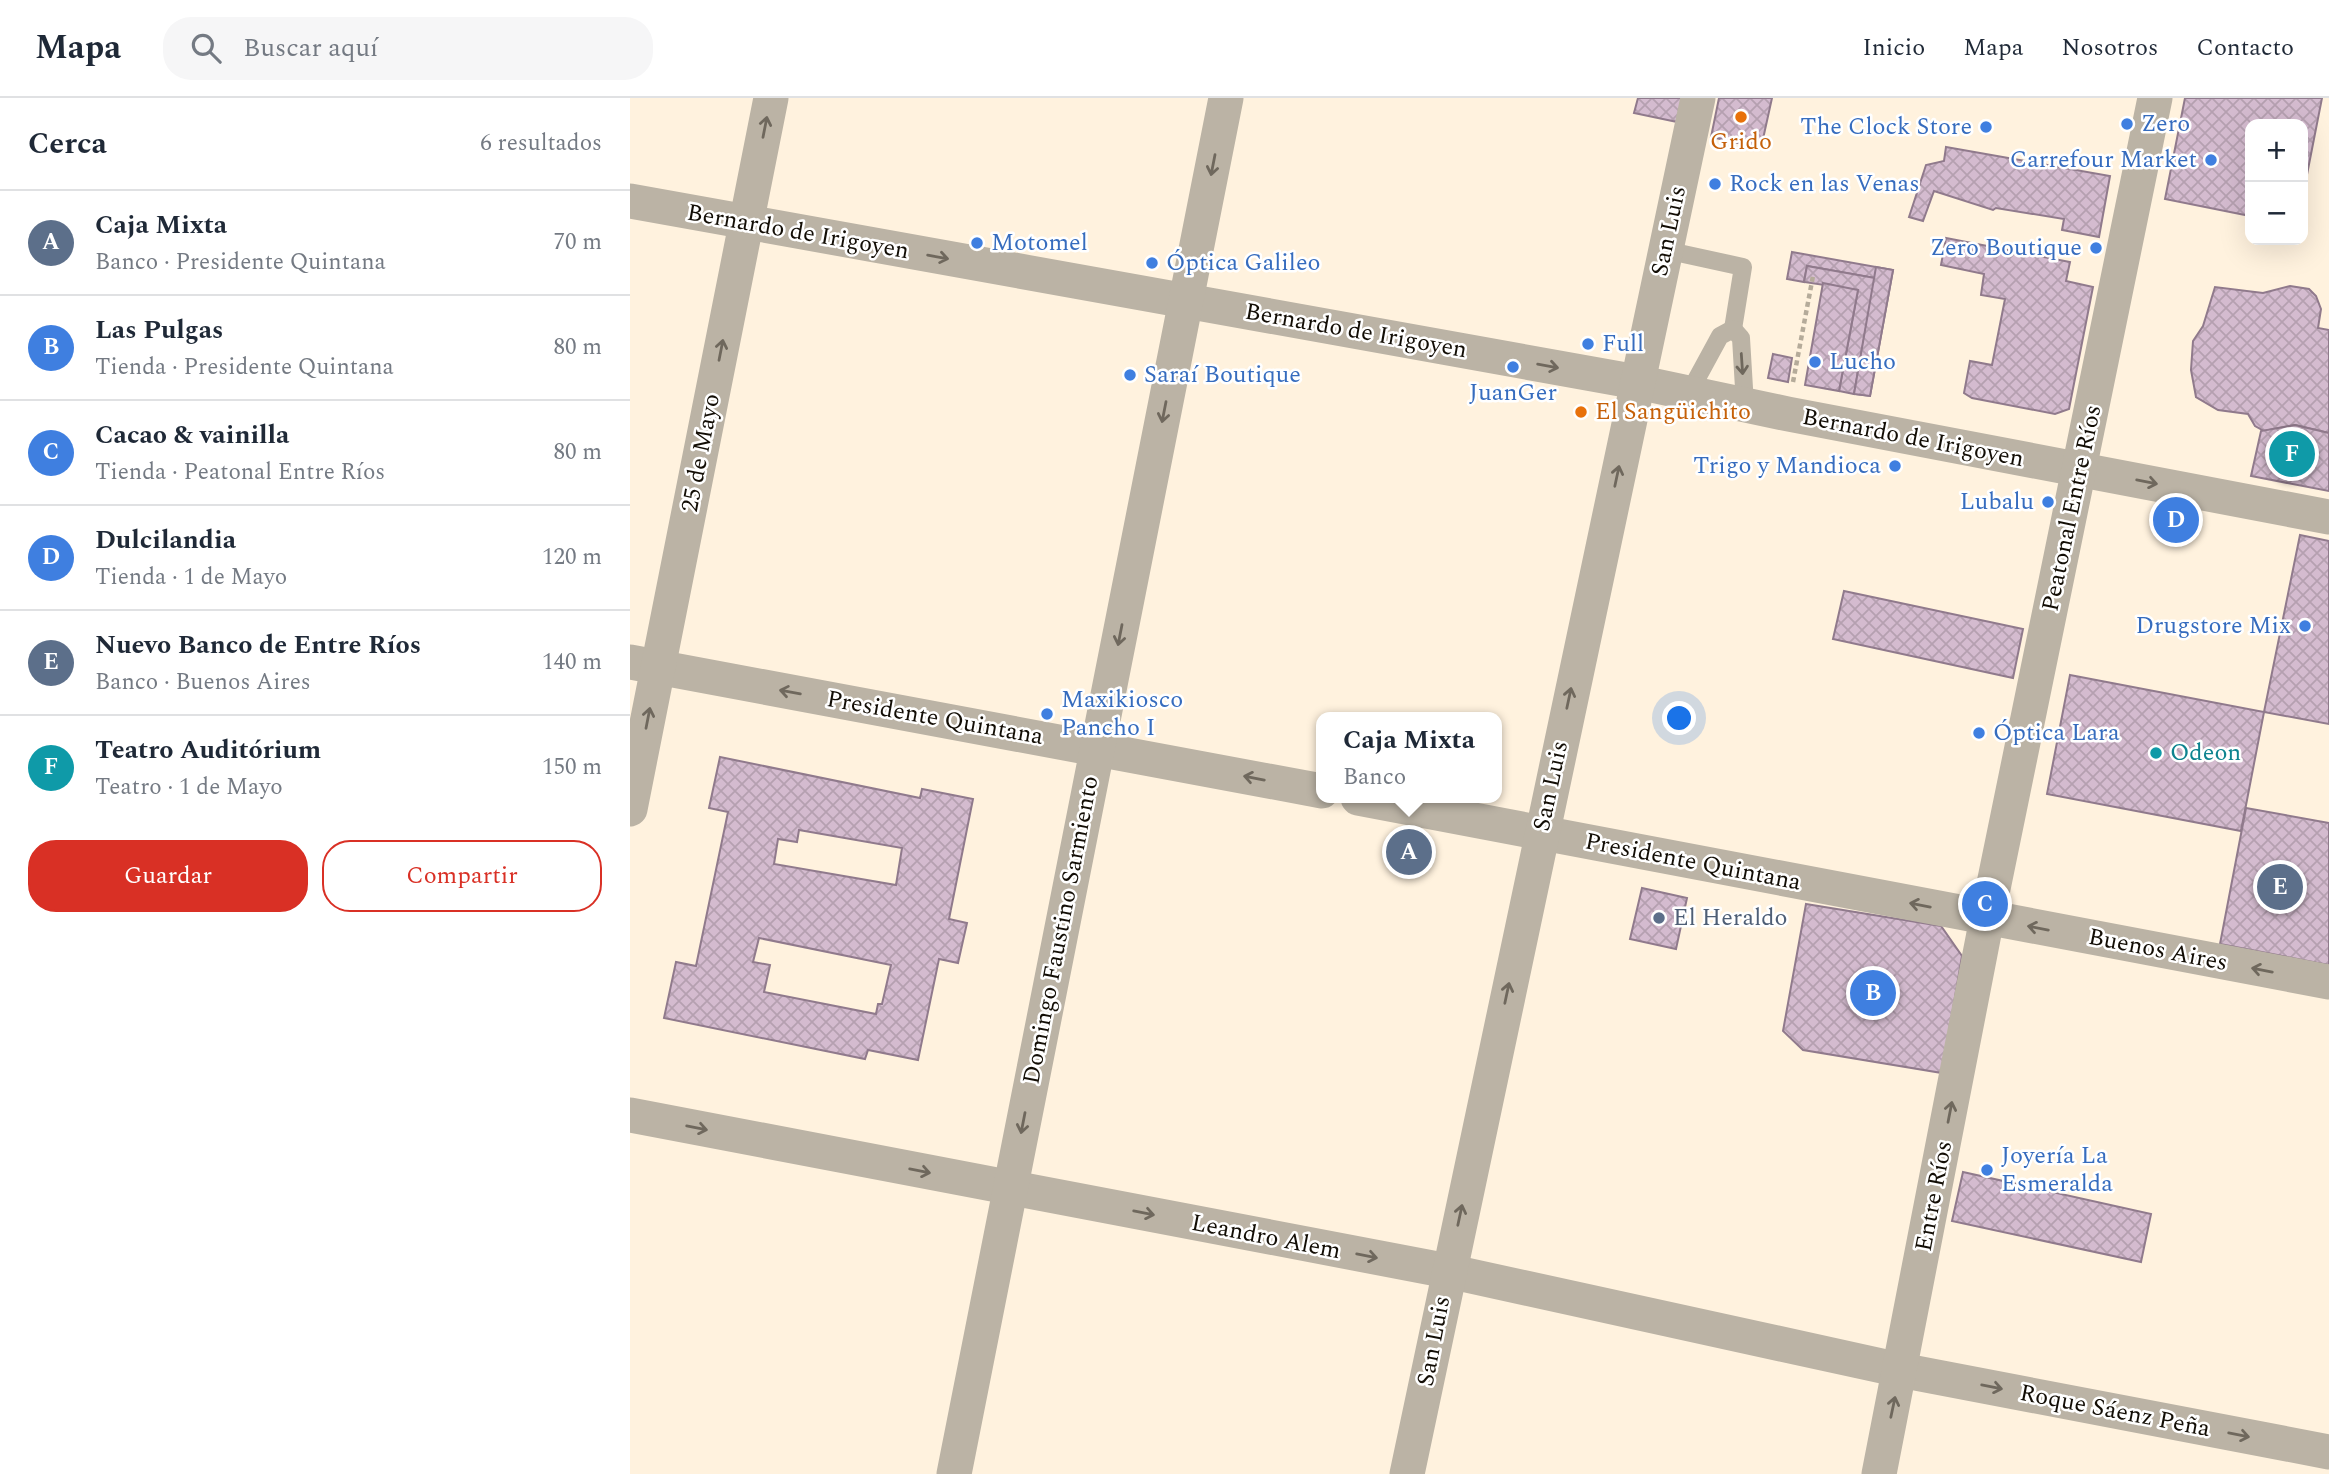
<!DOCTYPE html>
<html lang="es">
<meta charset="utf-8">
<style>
body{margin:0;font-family:Spectral,serif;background:#f6f6f7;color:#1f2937}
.controls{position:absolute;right:21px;top:21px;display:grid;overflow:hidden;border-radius:14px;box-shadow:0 7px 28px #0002}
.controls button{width:63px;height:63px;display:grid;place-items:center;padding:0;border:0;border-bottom:2px solid #e0e1e3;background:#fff;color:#1f2937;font:35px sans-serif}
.you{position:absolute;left:1050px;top:621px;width:24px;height:24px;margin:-18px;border:5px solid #fff;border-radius:50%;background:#1a73e8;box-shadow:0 0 0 10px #1a73e833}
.badge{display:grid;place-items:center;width:46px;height:46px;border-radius:50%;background:#d93025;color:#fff;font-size:23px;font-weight:700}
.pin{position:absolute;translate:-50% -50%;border:4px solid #fff;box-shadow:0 2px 7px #0006}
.popup{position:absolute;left:686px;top:614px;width:186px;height:91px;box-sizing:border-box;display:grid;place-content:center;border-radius:14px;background:#fff;filter:drop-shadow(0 2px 5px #0005);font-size:23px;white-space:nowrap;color:#747a83}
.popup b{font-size:26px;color:#1f2937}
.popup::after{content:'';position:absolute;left:50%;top:100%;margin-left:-14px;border:14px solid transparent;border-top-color:#fff}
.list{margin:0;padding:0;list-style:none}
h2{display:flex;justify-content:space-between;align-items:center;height:91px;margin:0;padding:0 28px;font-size:30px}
h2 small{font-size:23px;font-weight:400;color:#747a83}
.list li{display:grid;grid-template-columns:46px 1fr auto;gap:21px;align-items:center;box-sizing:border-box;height:105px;padding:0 28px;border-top:2px solid #e0e1e3}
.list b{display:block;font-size:26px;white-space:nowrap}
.list p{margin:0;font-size:23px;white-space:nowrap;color:#747a83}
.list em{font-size:23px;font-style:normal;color:#747a83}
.actions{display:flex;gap:14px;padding:21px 28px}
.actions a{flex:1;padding:16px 0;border:2px solid #d93025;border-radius:28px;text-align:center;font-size:24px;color:#d93025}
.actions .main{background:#d93025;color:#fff}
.icon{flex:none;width:38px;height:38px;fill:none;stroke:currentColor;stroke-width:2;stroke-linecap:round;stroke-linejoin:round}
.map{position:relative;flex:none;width:1699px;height:1376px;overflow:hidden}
header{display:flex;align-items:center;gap:42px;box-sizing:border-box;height:98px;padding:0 35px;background:#fff;border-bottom:2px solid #e0e1e3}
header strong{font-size:33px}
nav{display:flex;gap:38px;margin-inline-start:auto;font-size:24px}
.search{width:490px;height:63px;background:#f6f6f7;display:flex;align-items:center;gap:18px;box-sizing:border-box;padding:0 24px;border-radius:28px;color:#747a83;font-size:26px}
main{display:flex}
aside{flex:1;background:#fff}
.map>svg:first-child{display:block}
.building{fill:url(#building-cross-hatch);stroke:#907a8c;stroke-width:2;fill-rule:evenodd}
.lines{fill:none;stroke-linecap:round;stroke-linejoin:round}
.path{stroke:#b5ab9a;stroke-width:4.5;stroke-dasharray:5 3.5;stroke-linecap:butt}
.lane{stroke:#bbb3a5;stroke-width:18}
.street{stroke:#bbb3a5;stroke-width:35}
.oneway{stroke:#6f685d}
.food-dot{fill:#e8710a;stroke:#fff;stroke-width:2.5}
.shop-dot{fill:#3f7fe0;stroke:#fff;stroke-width:2.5}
.culture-dot{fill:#0f9aa8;stroke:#fff;stroke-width:2.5}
.service-dot{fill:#5c6f8a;stroke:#fff;stroke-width:2.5}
.labels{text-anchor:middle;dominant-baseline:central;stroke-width:5;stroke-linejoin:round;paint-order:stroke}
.shop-label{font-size:24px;fill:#366cbe;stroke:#fff;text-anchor:start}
.food-label{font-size:24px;fill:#c56008;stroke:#fff}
.street-label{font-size:24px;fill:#120d05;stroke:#fff}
.culture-label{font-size:24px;fill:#0d838f;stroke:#fff;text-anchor:start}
.service-label{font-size:24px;fill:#4e5e75;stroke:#fff;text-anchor:start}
</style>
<header>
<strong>Mapa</strong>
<div class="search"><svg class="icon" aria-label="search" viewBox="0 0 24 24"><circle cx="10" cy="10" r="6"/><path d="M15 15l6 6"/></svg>Buscar aquí</div>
<nav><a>Inicio</a><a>Mapa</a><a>Nosotros</a><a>Contacto</a></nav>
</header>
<main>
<aside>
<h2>Cerca<small>6 resultados</small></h2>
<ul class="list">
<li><span class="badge" style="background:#5c6f8a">A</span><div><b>Caja Mixta</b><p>Banco · Presidente Quintana</p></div><em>70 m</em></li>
<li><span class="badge" style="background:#3f7fe0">B</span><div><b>Las Pulgas</b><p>Tienda · Presidente Quintana</p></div><em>80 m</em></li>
<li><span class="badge" style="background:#3f7fe0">C</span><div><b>Cacao &amp; vainilla</b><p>Tienda · Peatonal Entre Ríos</p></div><em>80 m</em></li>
<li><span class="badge" style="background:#3f7fe0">D</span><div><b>Dulcilandia</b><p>Tienda · 1 de Mayo</p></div><em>120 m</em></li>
<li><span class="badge" style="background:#5c6f8a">E</span><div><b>Nuevo Banco de Entre Ríos</b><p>Banco · Buenos Aires</p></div><em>140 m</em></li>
<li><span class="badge" style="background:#0f9aa8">F</span><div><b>Teatro Auditórium</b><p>Teatro · 1 de Mayo</p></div><em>150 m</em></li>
</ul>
<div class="actions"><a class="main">Guardar</a><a>Compartir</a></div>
</aside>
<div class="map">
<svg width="1699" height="1376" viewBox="0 0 1699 1376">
<defs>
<pattern id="building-cross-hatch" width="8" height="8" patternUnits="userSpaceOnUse" patternTransform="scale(1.75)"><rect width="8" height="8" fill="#d4bbcf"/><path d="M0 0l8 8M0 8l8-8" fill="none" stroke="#b5a0b0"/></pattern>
</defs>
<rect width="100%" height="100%" fill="#fff2de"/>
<g class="building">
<polygon points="1008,0 1058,0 1052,25 1004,15"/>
<polygon points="1089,0 1142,0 1131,50 1081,39"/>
<polygon points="1555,0 1692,0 1673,97 1673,26 1620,26 1620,118 1535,101"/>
<polygon points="1316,49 1480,78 1469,139 1432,132 1434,121 1366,110 1363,112 1304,93 1293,123 1279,119 1296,67 1314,63"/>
<polygon points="1316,140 1440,164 1436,183 1463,189 1439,311 1425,316 1342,300 1334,295 1340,263 1362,267 1375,201 1351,197 1354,176 1311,167"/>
<polygon points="1162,154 1263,172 1240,298 1224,296 1245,180 1177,168 1174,184 1157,181"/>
<polygon points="1177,168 1245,180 1224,296 1209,293 1228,192 1174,184"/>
<polygon points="1246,169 1263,172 1240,298 1224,296"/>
<polygon points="1193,185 1228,192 1209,293 1175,287"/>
<polygon points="1660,188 1679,191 1686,198 1691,211 1688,230 1699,232 1699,335 1665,327 1634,333 1625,328 1618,316 1588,312 1566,299 1561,272 1563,243 1573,228 1585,189 1633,195"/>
<polygon points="1143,256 1162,260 1158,284 1138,280"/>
<polygon points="1665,327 1699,335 1699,393 1621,378 1631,333"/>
<polygon points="1670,437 1699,443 1699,626 1634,614"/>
<polygon points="1214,493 1393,531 1383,580 1203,541"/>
<polygon points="1440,577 1634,614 1611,733 1417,696"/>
<path d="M90 659 290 700 292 691 343 701 319 821 337 825 328 865 309 861 288 962 238 952 235 961 34 920 46 864 66 868 98 714 79 710ZM169 732 272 750 266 787 144 766 148 741 167 744ZM129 840 261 867 252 906H248L246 916 134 894 140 867 123 864Z"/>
<polygon points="1616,710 1699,725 1699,867 1590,846"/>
<polygon points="1012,790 1057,800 1046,851 1000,841"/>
<polygon points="1176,806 1311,828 1332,858 1312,975 1173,952 1153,933"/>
<polygon points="1333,1074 1521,1116 1511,1164 1322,1123"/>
</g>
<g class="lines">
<polyline class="path" points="1163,284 1183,178"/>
<g class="lane">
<polyline points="1035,152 1113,169 1103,231"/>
<polyline points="1059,295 1090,238 1103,231 1111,240 1115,307"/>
</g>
<g class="street">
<polyline points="0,103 1007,284 1158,316 1699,419"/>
<polyline points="0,564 692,693"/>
<polyline points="728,700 1699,884"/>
<polyline points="0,711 141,0"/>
<polyline points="0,1017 818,1173 1270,1272 1699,1354"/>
<polyline points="324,1376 596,0"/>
<polyline points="777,1376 1068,0"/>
<polyline points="1249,1376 1357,820 1525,0"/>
</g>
</g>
<defs><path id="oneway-shaft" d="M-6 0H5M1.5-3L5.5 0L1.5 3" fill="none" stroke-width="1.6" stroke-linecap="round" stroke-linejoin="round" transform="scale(1.75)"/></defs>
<g class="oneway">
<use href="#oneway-shaft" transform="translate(135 29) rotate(-79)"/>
<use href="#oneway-shaft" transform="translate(583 67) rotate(101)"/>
<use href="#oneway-shaft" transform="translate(308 159) rotate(10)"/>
<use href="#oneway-shaft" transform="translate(91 252) rotate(-79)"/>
<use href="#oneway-shaft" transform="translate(1112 266) rotate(86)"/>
<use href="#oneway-shaft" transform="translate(918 268) rotate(10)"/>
<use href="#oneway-shaft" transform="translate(534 314) rotate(101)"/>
<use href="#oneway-shaft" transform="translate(987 378) rotate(-78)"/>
<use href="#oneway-shaft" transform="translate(1517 384) rotate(11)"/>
<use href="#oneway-shaft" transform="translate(490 537) rotate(101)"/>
<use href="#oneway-shaft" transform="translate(160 594) rotate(-170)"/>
<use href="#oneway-shaft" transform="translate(939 600) rotate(-78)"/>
<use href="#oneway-shaft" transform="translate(18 620) rotate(-79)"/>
<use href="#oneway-shaft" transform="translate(624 680) rotate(-169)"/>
<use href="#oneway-shaft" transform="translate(1290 807) rotate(-169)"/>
<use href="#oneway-shaft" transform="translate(1408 830) rotate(-169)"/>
<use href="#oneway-shaft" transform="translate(1632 872) rotate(-169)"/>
<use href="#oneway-shaft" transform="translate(877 895) rotate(-78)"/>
<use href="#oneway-shaft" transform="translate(1320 1014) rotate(-79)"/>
<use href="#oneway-shaft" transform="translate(393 1025) rotate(101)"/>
<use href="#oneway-shaft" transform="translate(67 1030) rotate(11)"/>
<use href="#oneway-shaft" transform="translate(290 1073) rotate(11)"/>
<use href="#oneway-shaft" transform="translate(514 1115) rotate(11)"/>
<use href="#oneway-shaft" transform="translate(830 1117) rotate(-78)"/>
<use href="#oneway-shaft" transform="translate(737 1158) rotate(11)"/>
<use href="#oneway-shaft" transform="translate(1362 1289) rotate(11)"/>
<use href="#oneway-shaft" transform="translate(1263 1309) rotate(-78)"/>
<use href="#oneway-shaft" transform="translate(1609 1337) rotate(11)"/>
</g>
<g class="food-dot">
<circle cx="1111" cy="19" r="7"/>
<circle cx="951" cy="314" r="7"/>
</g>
<g class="shop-dot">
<circle cx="1497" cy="26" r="7"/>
<circle cx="1356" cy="29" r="7"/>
<circle cx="1581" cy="62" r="7"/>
<circle cx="1085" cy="86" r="7"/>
<circle cx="347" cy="145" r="7"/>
<circle cx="1466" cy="150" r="7"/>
<circle cx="522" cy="165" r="7"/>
<circle cx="958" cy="246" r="7"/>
<circle cx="1185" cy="264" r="7"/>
<circle cx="883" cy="269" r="7"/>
<circle cx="500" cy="277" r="7"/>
<circle cx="1265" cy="368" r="7"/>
<circle cx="1418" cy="404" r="7"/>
<circle cx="1675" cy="528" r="7"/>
<circle cx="417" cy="616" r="7"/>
<circle cx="1349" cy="635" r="7"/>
<circle cx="1357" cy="1072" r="7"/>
</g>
<circle class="culture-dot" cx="1526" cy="655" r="7"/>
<circle class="service-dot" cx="1029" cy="820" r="7"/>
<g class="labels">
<g class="shop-label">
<text x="1511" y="26">Zero</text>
<text x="1342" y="29" text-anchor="end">The Clock Store</text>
<text x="1567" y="62" text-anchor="end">Carrefour Market</text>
<text x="1099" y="86">Rock en las Venas</text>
<text x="361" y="145">Motomel</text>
<text x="1452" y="150" text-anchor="end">Zero Boutique</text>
<text x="536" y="165">Óptica Galileo</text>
<text x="972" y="246">Full</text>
<text x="1199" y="264">Lucho</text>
<text x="514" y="277">Saraí Boutique</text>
<text x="883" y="295" text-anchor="middle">JuanGer</text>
<text x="1251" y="368" text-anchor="end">Trigo y Mandioca</text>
<text x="1404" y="404" text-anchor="end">Lubalu</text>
<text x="1661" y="528" text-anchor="end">Drugstore Mix</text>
<text x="431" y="602">Maxikiosco<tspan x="431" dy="28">Pancho I</tspan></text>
<text x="1363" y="635">Óptica Lara</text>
<text x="1371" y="1058">Joyería La<tspan x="1371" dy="28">Esmeralda</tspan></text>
</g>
<g class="food-label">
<text x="1111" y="44">Grido</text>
<text x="965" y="314" text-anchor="start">El Sangüichito</text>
</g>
<g class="street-label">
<text transform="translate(1039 133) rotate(-78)">San Luis</text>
<text transform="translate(168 134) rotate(10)">Bernardo de Irigoyen</text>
<text transform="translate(726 233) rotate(10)">Bernardo de Irigoyen</text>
<text transform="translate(1283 340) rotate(11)">Bernardo de Irigoyen</text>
<text transform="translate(71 355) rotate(-79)">25 de Mayo</text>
<text transform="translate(1442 410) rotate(-78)">Peatonal Entre Ríos</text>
<text transform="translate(305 620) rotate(10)">Presidente Quintana</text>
<text transform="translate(921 688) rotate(-78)">San Luis</text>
<text transform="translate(1063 764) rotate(11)">Presidente Quintana</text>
<text transform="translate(431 832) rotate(-79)">Domingo Faustino Sarmiento</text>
<text transform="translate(1528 852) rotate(11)">Buenos Aires</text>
<text transform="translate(1304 1098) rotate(-79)">Entre Ríos</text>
<text transform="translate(636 1139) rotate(11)">Leandro Alem</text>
<text transform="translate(804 1243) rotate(-79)">San Luis</text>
<text transform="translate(1485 1313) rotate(11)">Roque Sáenz Peña</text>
</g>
<g class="culture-label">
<text x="1540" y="655">Odeon</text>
</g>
<g class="service-label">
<text x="1043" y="820">El Heraldo</text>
</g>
</g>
</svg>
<div class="controls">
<button>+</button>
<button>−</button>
</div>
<div class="you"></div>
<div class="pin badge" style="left:779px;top:754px;background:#5c6f8a">A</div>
<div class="popup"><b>Caja Mixta</b>Banco</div>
<div class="pin badge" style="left:1243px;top:895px;background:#3f7fe0">B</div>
<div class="pin badge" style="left:1355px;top:806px;background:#3f7fe0">C</div>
<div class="pin badge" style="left:1546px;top:422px;background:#3f7fe0">D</div>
<div class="pin badge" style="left:1650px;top:789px;background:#5c6f8a">E</div>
<div class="pin badge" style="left:1662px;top:356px;background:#0f9aa8">F</div>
</div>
</main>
